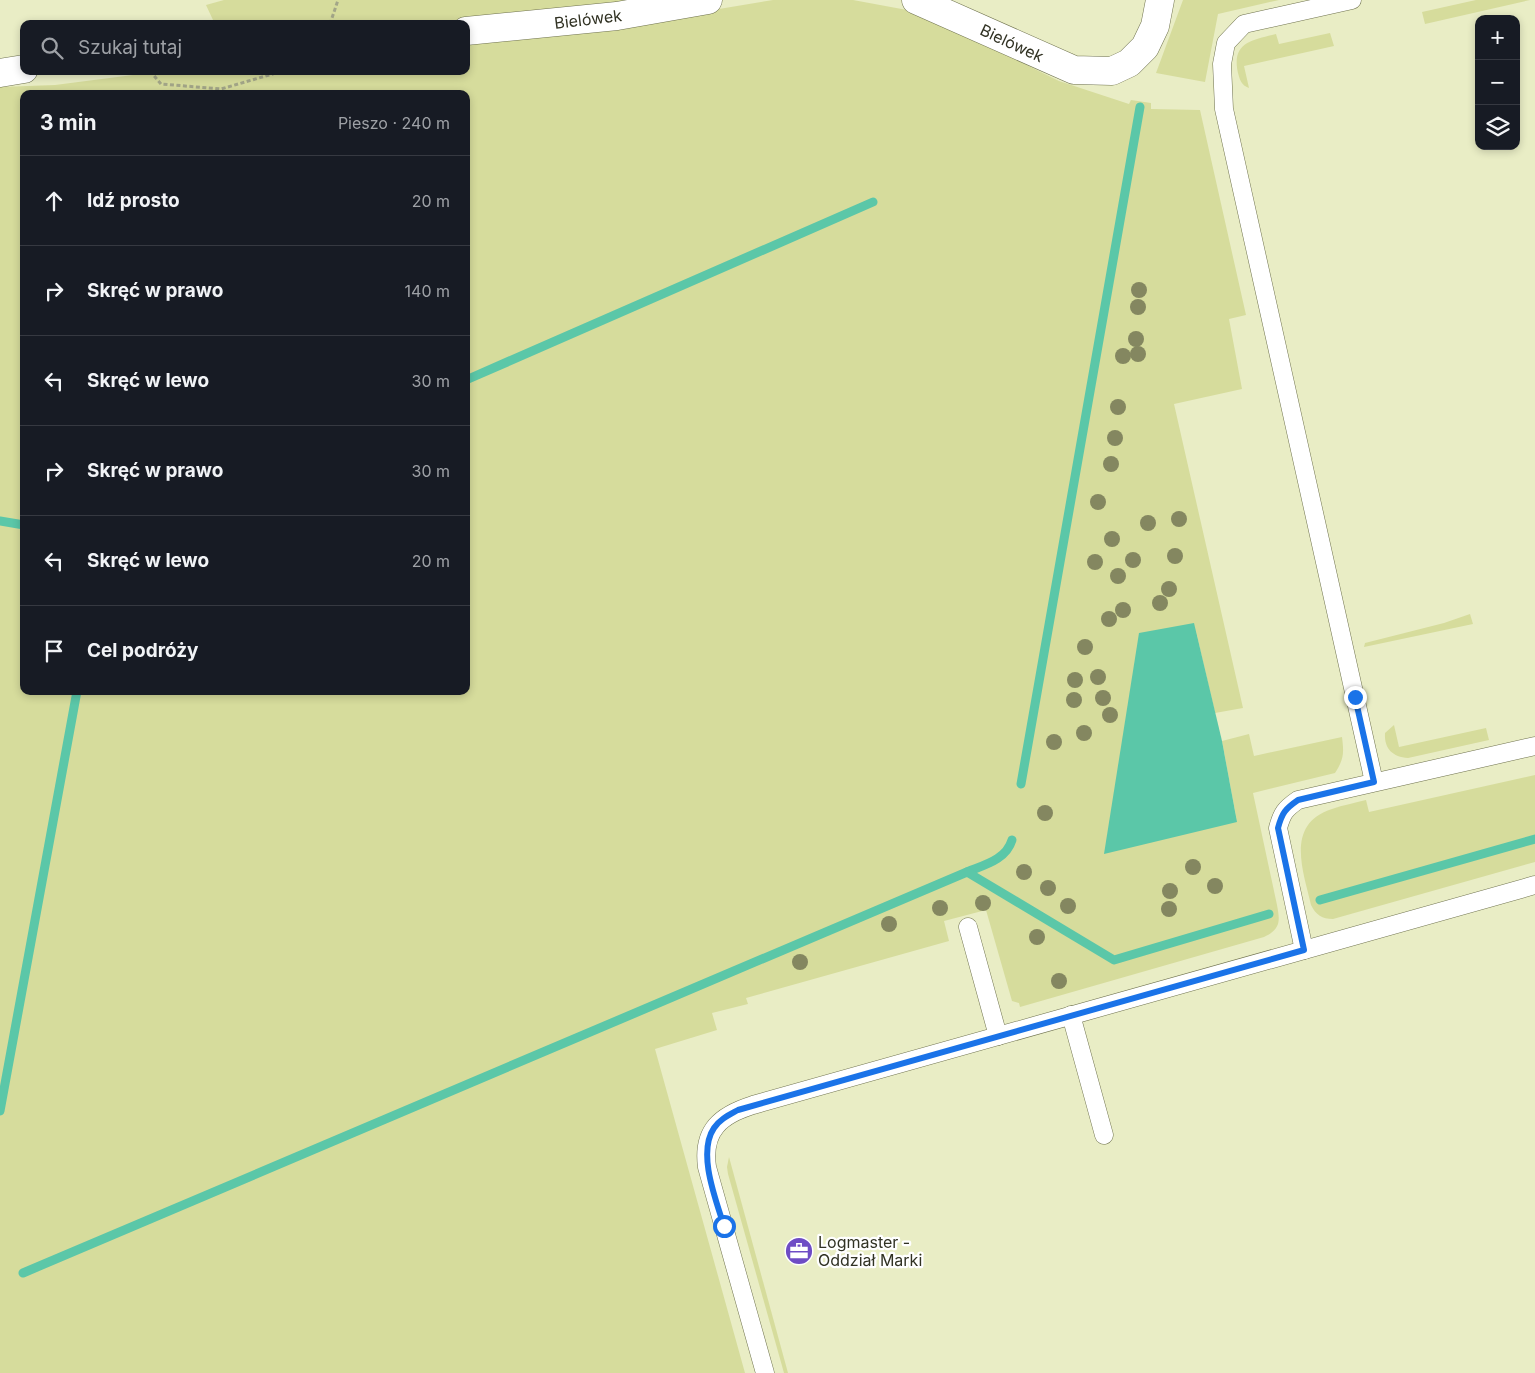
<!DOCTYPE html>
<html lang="pl">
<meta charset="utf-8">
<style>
body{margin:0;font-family:Inter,sans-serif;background:#242831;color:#f1f3f6}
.controls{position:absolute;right:15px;top:15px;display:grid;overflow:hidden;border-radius:10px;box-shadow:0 2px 8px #0003}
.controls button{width:45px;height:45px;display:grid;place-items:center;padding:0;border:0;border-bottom:1px solid #363941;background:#171b24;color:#f1f3f6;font:25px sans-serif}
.stop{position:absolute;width:15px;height:15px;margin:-11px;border:4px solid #1a73e8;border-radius:50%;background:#fff}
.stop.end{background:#1a73e8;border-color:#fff;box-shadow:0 1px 5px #0008}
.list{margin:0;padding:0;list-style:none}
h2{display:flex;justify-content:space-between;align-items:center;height:65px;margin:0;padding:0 20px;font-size:21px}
h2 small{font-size:16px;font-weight:400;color:#9ea1a6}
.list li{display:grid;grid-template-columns:32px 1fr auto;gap:15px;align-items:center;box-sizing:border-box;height:90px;padding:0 20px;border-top:1px solid #363941}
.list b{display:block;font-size:19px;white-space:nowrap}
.list em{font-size:16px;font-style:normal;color:#9ea1a6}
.icon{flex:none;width:28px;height:28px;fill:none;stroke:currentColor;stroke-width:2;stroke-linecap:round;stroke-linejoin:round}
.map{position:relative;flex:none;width:1535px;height:1373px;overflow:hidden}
.search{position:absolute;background:#171b24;box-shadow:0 2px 8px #0003;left:20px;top:20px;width:450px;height:55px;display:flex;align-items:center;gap:12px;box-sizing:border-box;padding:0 18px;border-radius:10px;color:#9ea1a6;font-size:19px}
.panel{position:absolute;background:#171b24;box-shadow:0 2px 8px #0003;left:20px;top:90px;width:450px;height:605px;border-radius:10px}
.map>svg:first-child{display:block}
.green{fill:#d6dc9c;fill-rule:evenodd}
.water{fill:#5bc7a8}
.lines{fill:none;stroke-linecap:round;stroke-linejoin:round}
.stream{stroke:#5bc7a8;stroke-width:9}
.service-casing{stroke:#6f724e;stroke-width:19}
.minor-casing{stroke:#6f724e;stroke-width:29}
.path{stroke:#a3a688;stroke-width:3;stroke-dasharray:4 2.5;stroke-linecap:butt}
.service{stroke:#fff;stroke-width:18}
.minor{stroke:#fff;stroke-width:28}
.tree{fill:#848760}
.route{stroke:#1a73e8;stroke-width:6}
.labels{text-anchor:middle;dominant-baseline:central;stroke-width:4.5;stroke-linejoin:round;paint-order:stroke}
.street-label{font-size:16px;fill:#313223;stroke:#fff}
.poi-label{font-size:16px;fill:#313223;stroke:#fff;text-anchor:start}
</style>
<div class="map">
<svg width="1535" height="1373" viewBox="0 0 1535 1373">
<rect width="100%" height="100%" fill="#e9edc5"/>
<g class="green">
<polygon points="224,0 651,0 510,19 439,24 300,24 232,22 213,20 206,5"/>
<path d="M773 0H853L907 10 958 31 1059 81 1129 104 1131 100 1151 103V109L1200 110 1246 315 1229 319 1242 389 1174 404 1243 708 1215 713 1194 623 1237 822 1222 741 1249 734 1254 756 1342 737C1344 753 1344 759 1335 773L1253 793 1277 905C1280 921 1281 929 1264 937L1020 1007 1019 1003 1012 1001 986 910 944 921 949 941 746 998 748 1004 712 1013 717 1030 655 1049 745 1373H0V87L55 85 164 71H466V40L671 17ZM24 94H466V691H24Z"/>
<polygon points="1183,0 1279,0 1218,14 1205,82 1156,73"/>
<polygon points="1476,0 1530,0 1425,24 1422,12"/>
<path d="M1330 33 1334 46 1244 66 1249 88C1241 85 1240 80 1238 73 1231 42 1253 40 1276 34L1279 44Z"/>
<polygon points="1470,614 1473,624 1364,647 1365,643 1444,623"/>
<path d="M1394 725 1399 747 1486 728 1489 740 1408 758C1393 757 1384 749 1385 733Z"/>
<path d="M1535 775V862L1333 919C1322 919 1316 915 1311 905 1303 870 1285 824 1332 809 1343 805 1355 803 1366 800L1369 812Z"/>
<polygon points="729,1157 788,1373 784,1373 728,1174 727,1167"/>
</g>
<polygon class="water" points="1194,623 1222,741 1237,822 1104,854 1139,633"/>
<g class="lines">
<g class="stream">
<polyline points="466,380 873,202"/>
<polyline points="0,521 24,525"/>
<polyline points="1021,784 1140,107"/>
<path d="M967 872C984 865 1006 860 1012 840"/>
<polyline points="1320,900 1535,839"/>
<polyline points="0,1111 77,691"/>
<polyline points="23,1273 967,872 1114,960 1269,914"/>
</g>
<defs>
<g id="service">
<polyline points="1352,0 1244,24 1226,43 1222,64 1224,109 1374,782"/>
<polyline points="968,927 998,1036"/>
<path d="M1304 950 1278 828C1282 813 1285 809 1298 800L1535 746"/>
<polyline points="1071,1015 1104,1135"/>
<path d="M765 1373 707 1167C702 1130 721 1115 753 1105L1535 885"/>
</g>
<g id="minor">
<polyline points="916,0 1074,70 1112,71 1129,63 1145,47 1155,26 1160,0"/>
<polyline points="466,31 617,16 708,0"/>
<polyline points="0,73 24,69"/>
</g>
</defs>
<use href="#service" class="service-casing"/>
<use href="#minor" class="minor-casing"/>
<g class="path">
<polyline points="330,24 338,0"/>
<polyline points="150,71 161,84 221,89 283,71"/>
</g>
<use href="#service" class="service"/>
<use href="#minor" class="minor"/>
</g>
<g class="tree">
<circle cx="1139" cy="290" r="8"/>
<circle cx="1138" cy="307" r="8"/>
<circle cx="1136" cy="339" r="8"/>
<circle cx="1138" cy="354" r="8"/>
<circle cx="1123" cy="356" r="8"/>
<circle cx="1118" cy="407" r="8"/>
<circle cx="1115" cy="438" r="8"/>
<circle cx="1111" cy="464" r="8"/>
<circle cx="1098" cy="502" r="8"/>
<circle cx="1179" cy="519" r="8"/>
<circle cx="1148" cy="523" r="8"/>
<circle cx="1112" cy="539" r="8"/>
<circle cx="1175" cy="556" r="8"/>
<circle cx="1133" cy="560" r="8"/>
<circle cx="1095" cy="562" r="8"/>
<circle cx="1118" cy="576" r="8"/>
<circle cx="1169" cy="589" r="8"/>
<circle cx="1160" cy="603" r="8"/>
<circle cx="1123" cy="610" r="8"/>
<circle cx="1109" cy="619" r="8"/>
<circle cx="1085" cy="647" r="8"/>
<circle cx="1098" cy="677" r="8"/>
<circle cx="1075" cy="680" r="8"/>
<circle cx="1103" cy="698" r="8"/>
<circle cx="1074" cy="700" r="8"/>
<circle cx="1110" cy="715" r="8"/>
<circle cx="1084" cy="733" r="8"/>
<circle cx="1054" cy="742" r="8"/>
<circle cx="1045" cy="813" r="8"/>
<circle cx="1193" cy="867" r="8"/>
<circle cx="1024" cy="872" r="8"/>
<circle cx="1215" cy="886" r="8"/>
<circle cx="1048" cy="888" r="8"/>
<circle cx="1170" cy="891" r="8"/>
<circle cx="983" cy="903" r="8"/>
<circle cx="1068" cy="906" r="8"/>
<circle cx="940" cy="908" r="8"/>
<circle cx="1169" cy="909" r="8"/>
<circle cx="889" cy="924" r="8"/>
<circle cx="1037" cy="937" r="8"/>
<circle cx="800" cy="962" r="8"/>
<circle cx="1059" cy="981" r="8"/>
</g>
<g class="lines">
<path class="route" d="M724 1226C716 1200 697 1153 714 1128 720 1119 729 1115 738 1110L1304 950 1278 828C1282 813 1285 809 1298 800L1374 782 1355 697"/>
</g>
<defs>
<symbol id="office-disc" viewBox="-11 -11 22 22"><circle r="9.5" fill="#6e4cc5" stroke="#fff"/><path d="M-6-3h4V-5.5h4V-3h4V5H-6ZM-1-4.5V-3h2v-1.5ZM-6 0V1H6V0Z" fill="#fff"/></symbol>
</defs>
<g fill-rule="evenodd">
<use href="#office-disc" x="783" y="1235" width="32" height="32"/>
</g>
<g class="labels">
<g class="street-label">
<text transform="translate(588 19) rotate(-7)">Bielówek</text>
<text transform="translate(1012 43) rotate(25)">Bielówek</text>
</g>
<g class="poi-label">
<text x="818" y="1242">Logmaster -<tspan x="818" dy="18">Oddział Marki</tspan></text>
</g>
</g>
</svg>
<div class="controls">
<button>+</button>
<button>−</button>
<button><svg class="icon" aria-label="layers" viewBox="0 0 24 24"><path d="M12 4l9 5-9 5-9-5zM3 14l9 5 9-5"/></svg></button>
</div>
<div class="stop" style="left:724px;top:1226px"></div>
<div class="stop end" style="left:1355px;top:697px"></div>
<div class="search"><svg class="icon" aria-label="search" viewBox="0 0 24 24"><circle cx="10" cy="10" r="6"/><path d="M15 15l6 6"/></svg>Szukaj tutaj</div>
<section class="panel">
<h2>3 min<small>Pieszo · 240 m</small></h2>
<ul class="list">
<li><svg class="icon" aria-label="ahead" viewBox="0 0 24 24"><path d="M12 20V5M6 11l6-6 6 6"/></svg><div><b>Idź prosto</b></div><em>20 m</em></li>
<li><svg class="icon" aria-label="right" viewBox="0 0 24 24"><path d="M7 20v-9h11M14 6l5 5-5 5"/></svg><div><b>Skręć w prawo</b></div><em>140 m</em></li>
<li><svg class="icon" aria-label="left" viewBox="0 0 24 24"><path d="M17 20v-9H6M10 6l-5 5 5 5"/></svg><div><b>Skręć w lewo</b></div><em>30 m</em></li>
<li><svg class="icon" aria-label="right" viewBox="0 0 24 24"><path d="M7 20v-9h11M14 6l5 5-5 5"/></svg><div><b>Skręć w prawo</b></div><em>30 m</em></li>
<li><svg class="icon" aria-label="left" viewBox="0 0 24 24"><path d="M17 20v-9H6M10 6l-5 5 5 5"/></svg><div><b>Skręć w lewo</b></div><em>20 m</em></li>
<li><svg class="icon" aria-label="arrive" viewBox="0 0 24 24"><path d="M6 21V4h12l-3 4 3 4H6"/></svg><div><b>Cel podróży</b></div></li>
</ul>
</section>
</div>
